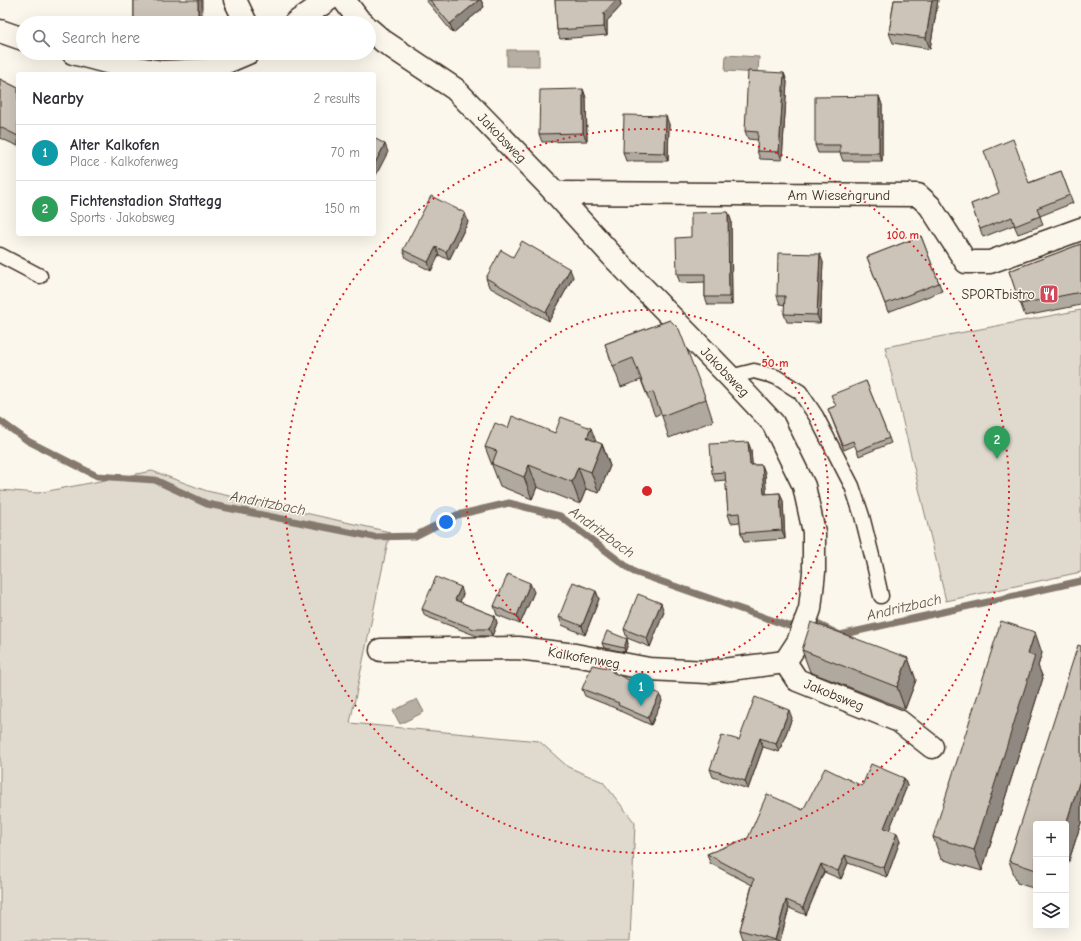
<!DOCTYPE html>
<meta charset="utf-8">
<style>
body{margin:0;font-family:"Comic Neue",sans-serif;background:#f2f2f3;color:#2b2b33}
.controls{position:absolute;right:12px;bottom:12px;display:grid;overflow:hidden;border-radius:4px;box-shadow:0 4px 16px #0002}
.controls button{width:36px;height:36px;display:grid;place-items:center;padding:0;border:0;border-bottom:1px solid #e1e1e2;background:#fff;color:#2b2b33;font:20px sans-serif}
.you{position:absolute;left:446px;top:522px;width:14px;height:14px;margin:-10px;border:3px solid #fff;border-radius:50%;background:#1a73e8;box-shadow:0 0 0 6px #1a73e833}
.badge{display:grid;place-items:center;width:26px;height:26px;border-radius:50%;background:#d1495b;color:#fff;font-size:13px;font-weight:700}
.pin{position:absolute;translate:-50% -33px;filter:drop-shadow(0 1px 2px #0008)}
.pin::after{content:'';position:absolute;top:21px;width:14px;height:12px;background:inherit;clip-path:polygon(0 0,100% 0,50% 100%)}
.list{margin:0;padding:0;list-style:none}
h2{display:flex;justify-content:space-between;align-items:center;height:52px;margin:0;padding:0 16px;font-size:17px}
h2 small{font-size:13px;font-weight:400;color:#7c7c81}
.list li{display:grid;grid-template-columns:26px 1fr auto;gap:12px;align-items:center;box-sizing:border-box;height:56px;padding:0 16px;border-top:1px solid #e1e1e2}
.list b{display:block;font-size:15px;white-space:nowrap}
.list p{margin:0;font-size:13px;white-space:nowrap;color:#7c7c81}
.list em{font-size:13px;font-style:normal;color:#7c7c81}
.icon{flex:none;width:22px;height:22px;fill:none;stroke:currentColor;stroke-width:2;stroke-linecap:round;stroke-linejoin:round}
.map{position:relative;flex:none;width:1081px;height:941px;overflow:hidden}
.search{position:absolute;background:#fff;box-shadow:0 4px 16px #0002;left:16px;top:16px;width:360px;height:44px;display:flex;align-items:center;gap:10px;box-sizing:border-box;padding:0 14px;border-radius:22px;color:#7c7c81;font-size:15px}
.panel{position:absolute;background:#fff;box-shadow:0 4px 16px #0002;left:16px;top:72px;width:360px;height:164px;border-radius:4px}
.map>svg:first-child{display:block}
.green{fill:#dfd9ce;stroke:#8d8276}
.water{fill:#b6aea2;stroke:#85796d}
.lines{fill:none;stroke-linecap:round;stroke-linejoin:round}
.stream{stroke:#85796d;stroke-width:7}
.service-casing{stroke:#3b2a1e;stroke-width:17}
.minor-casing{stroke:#3b2a1e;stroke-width:25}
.service{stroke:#fbf7ec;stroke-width:14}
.minor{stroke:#fbf7ec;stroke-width:22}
.wall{fill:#afa99f;stroke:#3b2a1e}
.shaded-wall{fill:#8f8982;stroke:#3b2a1e}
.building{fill:#ccc4b9;stroke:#3b2a1e}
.ring{fill:none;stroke:#d62828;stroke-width:2;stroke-dasharray:2 4}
.labels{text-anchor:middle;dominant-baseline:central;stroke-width:3;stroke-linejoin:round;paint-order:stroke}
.street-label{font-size:14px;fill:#3b2a1e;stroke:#fbf7ec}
.poi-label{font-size:14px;fill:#3b2a1e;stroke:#fbf7ec;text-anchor:end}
.water-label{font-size:15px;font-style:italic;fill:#605246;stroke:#fbf7ec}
.centre{fill:#d62828;stroke:#fbf7ec;stroke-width:2}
.ring-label{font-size:12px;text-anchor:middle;font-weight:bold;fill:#d62828;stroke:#fbf7ec;stroke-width:3;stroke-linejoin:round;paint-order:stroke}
</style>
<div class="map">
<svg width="1081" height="941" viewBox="0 0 1081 941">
<rect width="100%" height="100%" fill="#fbf7ec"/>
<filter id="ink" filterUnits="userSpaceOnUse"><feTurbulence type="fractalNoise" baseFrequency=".025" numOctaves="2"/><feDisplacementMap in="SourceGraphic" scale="8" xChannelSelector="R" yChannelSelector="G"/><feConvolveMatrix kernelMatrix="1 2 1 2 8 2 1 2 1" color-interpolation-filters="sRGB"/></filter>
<g filter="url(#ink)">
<g class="green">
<polygon points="1081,310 1081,572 946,601 885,347"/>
<polygon points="152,471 207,491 390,532 350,723 539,741 568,767 603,782 635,823 630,941 0,941 0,490 38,493"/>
</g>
<g class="water">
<rect x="507" y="50" width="32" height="16"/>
<polygon points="726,55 759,57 758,73 725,71"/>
<polygon points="417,699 424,712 400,724 393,711"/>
</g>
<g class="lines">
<polyline class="stream" points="0,421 28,441 97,476 155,480 207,504 374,537 415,536 457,515 509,503 560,516 634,572 789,626 817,624 840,635 1081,581"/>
<defs>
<g id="service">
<polyline points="0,255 40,276"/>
<polyline points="730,377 754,371 776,377 800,392 816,416 852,486 862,516 873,560 881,596"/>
</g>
<g id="minor">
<polyline points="235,0 246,23"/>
<polyline points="344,0 359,20 363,23"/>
<polyline points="295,23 328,0"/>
<polyline points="369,29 383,41 455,89 549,186 616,260 730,377 773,423 804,486 814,532 814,572 810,609 798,642 785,662"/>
<polyline points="0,31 23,39"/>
<polyline points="73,53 118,65 163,72 208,70 248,53"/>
<polyline points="556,193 918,195 930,206 966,262 990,262 1081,229"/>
<polyline points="381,650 518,648 575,655 649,669 707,672 785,662"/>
<polyline points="785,662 797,680 899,721 932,747"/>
</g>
</defs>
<use href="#service" class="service-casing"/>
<use href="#minor" class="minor-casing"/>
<use href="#service" class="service"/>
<use href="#minor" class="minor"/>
</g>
<g class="wall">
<polygon points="134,0 202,23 136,23 134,20"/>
<polygon points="426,0 481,0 484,7 453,33"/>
<polygon points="555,0 620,0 621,6 607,21 607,35 560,39 557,30"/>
<polygon points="894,0 938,0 930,49 893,43 889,33"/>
<polygon points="784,73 787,82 782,160 760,159 757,151 758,140 748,139 745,131"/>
<polygon points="0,79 18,88 18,146 0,138"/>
<polygon points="583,89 586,98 587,141 542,142 539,134"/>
<polygon points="879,96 882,105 882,161 843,161 840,153 818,153 815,145"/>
<polygon points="669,124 668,161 626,161 623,152"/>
<polygon points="1061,171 1073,203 1040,216 1043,225 1018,234 1014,225 983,237 971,204"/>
<polygon points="728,212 731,220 732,305 708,305 705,297 705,282 680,283 677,274 691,237"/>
<polygon points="468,222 449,260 439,255 431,271 406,258 403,250"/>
<polygon points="921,236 942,291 888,312 867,257"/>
<polygon points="1081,244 1081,305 1025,316 1009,271"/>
<polygon points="513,257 573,277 549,321 489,287 486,278"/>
<polygon points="823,262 820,323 787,322 784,314 785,305 780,304 777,296"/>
<polygon points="670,320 706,399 713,421 669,438 661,413 655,416 641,380 621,387 605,344"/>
<polygon points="866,381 891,443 859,456 855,445 844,450 828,409 836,406"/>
<polygon points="508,428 555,433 596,442 602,444 610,466 599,493 586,489 580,504 537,487 532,499 500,486 485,447"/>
<polygon points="748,442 751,450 752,465 762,465 765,473 766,494 780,493 783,501 785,539 744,542 741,533 740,522 731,523 728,514 726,480 715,481 712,473"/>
<polygon points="596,591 599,599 585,635 562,625 559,617"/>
<polygon points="534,592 520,624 497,615 494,606"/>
<polygon points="463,594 460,602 495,616 497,623 492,636 477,636 425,616 422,609"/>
<polygon points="664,612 650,647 627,638 624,629"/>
<polygon points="627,639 628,644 625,652 604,648 602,643"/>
<polygon points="1081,646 1081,823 1066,870 1066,824 1036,824 1036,889 1017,883 1009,861"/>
<polygon points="802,650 908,658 916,680 905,709 810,672"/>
<polygon points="1042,653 1038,666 1043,678 982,871 941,859 933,837"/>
<polygon points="613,669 615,673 662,701 651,725 620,711 620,710 585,696 582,689"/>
<polygon points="792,718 779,752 763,747 748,789 713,777 710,769 739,740"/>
<polygon points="904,778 907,786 889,830 897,833 900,841 887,877 848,863 841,879 824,872 806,915 789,908 780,941 751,941 743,939 740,930 752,885 710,863 707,854 748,838 803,810 862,786"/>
</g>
<g class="shaded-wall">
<rect x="198" y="0" width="4" height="23"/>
<polygon points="479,0 481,0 484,7 453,33 450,24"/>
<polygon points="616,0 620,0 621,6 607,21 607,35 604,27 604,13"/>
<polygon points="932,0 938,0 930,49 926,38"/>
<polygon points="784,73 787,82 782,160 779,152"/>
<polygon points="583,89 586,98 587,141 583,133"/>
<polygon points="879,96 882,105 882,161 879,153"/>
<polygon points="666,116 669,124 668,161 665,153"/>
<polygon points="385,144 388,152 374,179 374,165"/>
<polygon points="728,212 731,220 732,305 729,297"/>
<polygon points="465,213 468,222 449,260 446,252"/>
<polygon points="436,247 439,255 431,271 428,262"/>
<polygon points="820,254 823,262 820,323 817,315"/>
<polygon points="570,269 573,277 549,321 546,312"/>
<polygon points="591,428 599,450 587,438"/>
<polygon points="748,442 751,450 753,474 750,465"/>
<polygon points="602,444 610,466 599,493 591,472"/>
<polygon points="529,465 537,487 532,499 524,477"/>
<polygon points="762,465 765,473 767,503 764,494"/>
<polygon points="578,467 586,489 580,504 572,482"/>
<polygon points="780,493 783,501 785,539 782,530"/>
<polygon points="530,583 534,592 520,624 517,616"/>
<polygon points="461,587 463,594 458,607 455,600"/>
<polygon points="596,591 599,599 585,635 582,626"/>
<polygon points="661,603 664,612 650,647 647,638"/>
<polygon points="495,616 497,623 492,636 489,629"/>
<polygon points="1035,632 1042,653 1038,666 1043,678 982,871 974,850 1028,654"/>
<polygon points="627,639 628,644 625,652 624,648"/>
<polygon points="908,658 916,680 905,709 897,687"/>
<polygon points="660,694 662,701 651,725 648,718"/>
<polygon points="789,710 792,718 779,752 776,744"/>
<polygon points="760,738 763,747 748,789 745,781"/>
<polygon points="1081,777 1081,823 1066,870 1066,824"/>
<polygon points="904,778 907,786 887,836 884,828"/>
<polygon points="897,833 900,841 887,877 884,868"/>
<polygon points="845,855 848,863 841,879 838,871"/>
<polygon points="821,864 824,872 806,915 803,907"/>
<polygon points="786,900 789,908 780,941 775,941"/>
</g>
<g class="building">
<polygon points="134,0 198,0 198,23 169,23 169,19 134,20"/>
<polygon points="430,0 479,0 450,24"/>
<polygon points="555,0 616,0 604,13 604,27 557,30"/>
<polygon points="894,0 932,0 926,38 889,33"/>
<polygon points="748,71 784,73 779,152 757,151 758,132 745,131"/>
<polygon points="0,79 18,88 18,136 0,127"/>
<polygon points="583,89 583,133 539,134 540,90"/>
<polygon points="879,96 879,153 840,153 840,145 815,145 815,97"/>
<polygon points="624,115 666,116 665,153 623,152"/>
<polygon points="374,138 385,144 374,165"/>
<polygon points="1013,139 1029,183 1061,171 1070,195 1037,208 1040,216 1015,226 1012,217 980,229 971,204 999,193 984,151"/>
<polygon points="431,196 465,213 446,252 436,247 428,262 403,250"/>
<polygon points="728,212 729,297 705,297 705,274 677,274 676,238 691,237 691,213"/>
<polygon points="921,236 939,283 885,304 867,257"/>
<polygon points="522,241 570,269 546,312 486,278 501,250 513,257"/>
<polygon points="1081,244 1081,292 1020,304 1009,271"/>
<polygon points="778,253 820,254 817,315 784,314 785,296 777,296"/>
<polygon points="670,320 679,329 706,399 662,416 653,392 647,394 633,358 613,366 605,344"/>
<polygon points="866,381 889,438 857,451 853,441 843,445 828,409 836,406 831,395"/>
<polygon points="512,416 555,433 561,417 591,428 587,438 602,444 591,472 578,467 572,482 529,465 524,477 492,464 497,451 485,447 495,423 508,428"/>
<polygon points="748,442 750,465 762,465 764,494 780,493 782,530 741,533 739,513 728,514 725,472 712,473 710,444"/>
<polygon points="508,574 530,583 517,616 494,606"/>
<polygon points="436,577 461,587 455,600 495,616 489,629 474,629 422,609"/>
<polygon points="573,582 596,591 582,626 559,617"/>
<polygon points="638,594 661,603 647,638 624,629"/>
<polygon points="1001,621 1035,632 1028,654 1035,656 974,850 933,837"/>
<polygon points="811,622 908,658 897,687 802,650"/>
<polygon points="607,631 627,639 624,648 602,643"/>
<polygon points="1078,645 1081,646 1081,777 1066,824 1036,824 1036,870 1009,861"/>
<polygon points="592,665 613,669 612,672 660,694 648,718 618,705 619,703 582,689"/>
<polygon points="755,697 789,710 776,744 760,738 745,781 710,769 722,735 739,740"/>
<polygon points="871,764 904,778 884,828 897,833 884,868 845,855 838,871 821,864 803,907 786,900 775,940 740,930 754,879 707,854 748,838 767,794 803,810 825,768 862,786"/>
</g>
</g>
<g class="ring">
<circle cx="647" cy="491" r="181"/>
<circle cx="647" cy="491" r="362"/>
</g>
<defs>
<symbol id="restaurant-square" viewBox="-11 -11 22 22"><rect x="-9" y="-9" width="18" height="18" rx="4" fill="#d1495b" stroke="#fbf7ec"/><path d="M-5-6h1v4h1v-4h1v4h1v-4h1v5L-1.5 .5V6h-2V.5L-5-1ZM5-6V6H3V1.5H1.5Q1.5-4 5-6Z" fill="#fff"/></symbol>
</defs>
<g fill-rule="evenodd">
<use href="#restaurant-square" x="1038" y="283" width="22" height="22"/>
</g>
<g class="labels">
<g class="street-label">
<text transform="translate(502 138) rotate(46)">Jakobsweg</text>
<text x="839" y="195">Am Wiesengrund</text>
<text transform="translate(725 372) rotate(46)">Jakobsweg</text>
<text transform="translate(584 658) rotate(10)">Kalkofenweg</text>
<text transform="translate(834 695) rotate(22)">Jakobsweg</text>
</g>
<g class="poi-label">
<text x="1035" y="294">SPORTbistro</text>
</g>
<g class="water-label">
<text transform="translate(268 503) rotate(11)">Andritzbach</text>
<text transform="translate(602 532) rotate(36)">Andritzbach</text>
<text transform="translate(904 607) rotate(-13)">Andritzbach</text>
</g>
</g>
<circle cx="647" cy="491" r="6" class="centre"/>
<g class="ring-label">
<text x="903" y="239">100 m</text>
<text x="775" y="367">50 m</text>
</g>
</svg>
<div class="controls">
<button>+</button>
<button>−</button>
<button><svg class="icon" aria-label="layers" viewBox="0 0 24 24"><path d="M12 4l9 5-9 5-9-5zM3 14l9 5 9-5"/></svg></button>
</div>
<div class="you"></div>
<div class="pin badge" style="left:641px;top:706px;background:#0f9aa8">1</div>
<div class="pin badge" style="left:997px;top:459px;background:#2e9e5b">2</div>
<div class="search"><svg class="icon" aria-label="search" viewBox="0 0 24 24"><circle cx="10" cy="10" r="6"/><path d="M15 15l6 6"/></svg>Search here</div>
<section class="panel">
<h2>Nearby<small>2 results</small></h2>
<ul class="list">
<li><span class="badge" style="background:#0f9aa8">1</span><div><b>Alter Kalkofen</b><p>Place · Kalkofenweg</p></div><em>70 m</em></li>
<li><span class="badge" style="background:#2e9e5b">2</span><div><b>Fichtenstadion Stattegg</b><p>Sports · Jakobsweg</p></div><em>150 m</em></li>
</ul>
</section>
</div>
